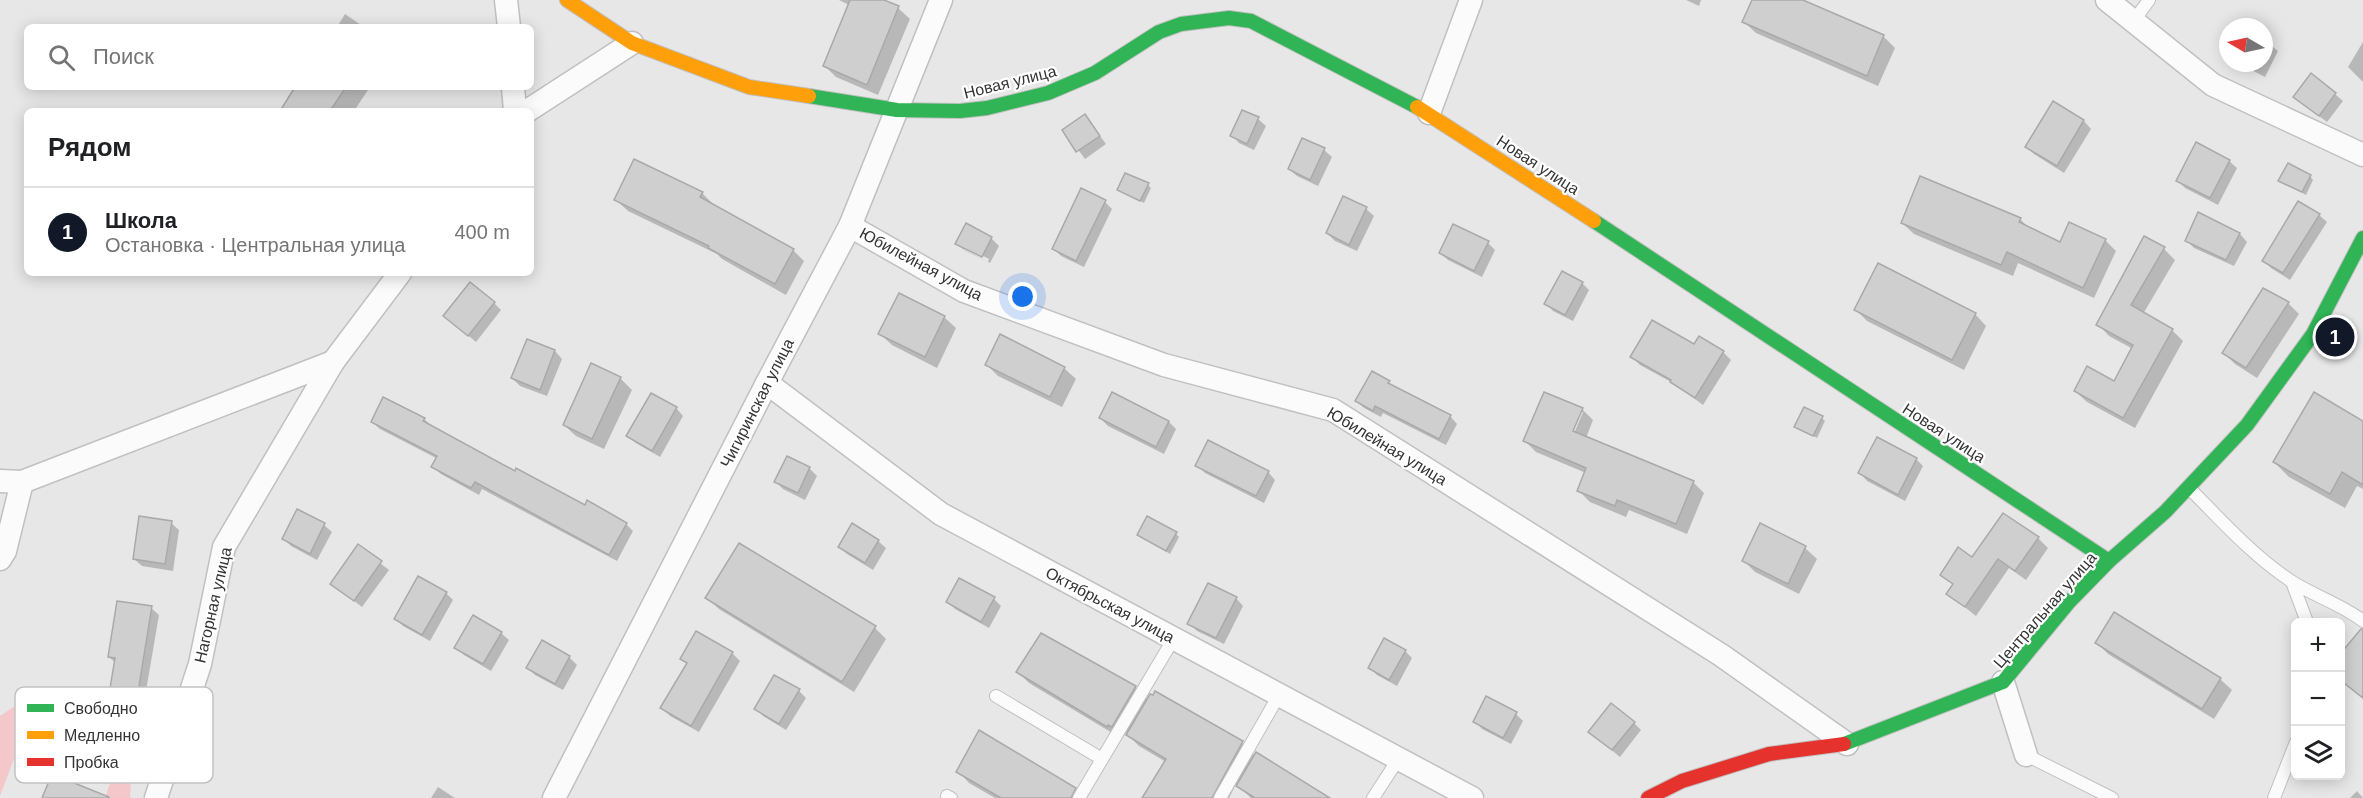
<!DOCTYPE html>
<html lang="ru">
<meta charset="utf-8">
<style>
body{margin:0;font-family:Helvetica,sans-serif;background:#f2f2f2;color:#202124}
.controls{position:absolute;right:18px;bottom:18px;display:grid;overflow:hidden;border-radius:9px;box-shadow:0 3px 15px #0003}
.controls button{width:54px;height:54px;display:grid;place-items:center;padding:0;border:0;border-bottom:2px solid #e0e0e0;background:#fff;color:#202124;font:30px sans-serif}
.compass{position:absolute;left:2219px;top:18px;width:54px;height:54px;border-radius:50%;background:#fff;box-shadow:0 3px 15px #0003;rotate:279deg}
.you{position:absolute;left:1023px;top:297px;width:21px;height:21px;margin:-15px;border:4px solid #fff;border-radius:50%;background:#1a73e8;box-shadow:0 0 0 9px #1a73e833}
.badge{display:grid;place-items:center;width:39px;height:39px;border-radius:50%;background:#111827;color:#fff;font-size:20px;font-weight:700}
.pin{position:absolute;translate:-50% -50%;border:3px solid #fff;box-shadow:0 2px 6px #0006}
.list{margin:0;padding:0;list-style:none}
h2{display:flex;justify-content:space-between;align-items:center;height:78px;margin:0;padding:0 24px;font-size:26px}
h2 small{font-size:20px;font-weight:400;color:#757577}
.list li{display:grid;grid-template-columns:39px 1fr auto;gap:18px;align-items:center;box-sizing:border-box;height:90px;padding:0 24px;border-top:2px solid #e0e0e0}
.list b{display:block;font-size:22px;white-space:nowrap}
.list p{margin:0;font-size:20px;white-space:nowrap;color:#757577}
.list em{font-size:20px;font-style:normal;color:#757577}
.icon{flex:none;width:33px;height:33px;fill:none;stroke:currentColor;stroke-width:2;stroke-linecap:round;stroke-linejoin:round}
.map{position:relative;flex:none;width:2363px;height:798px;overflow:hidden}
.search{position:absolute;background:#fff;box-shadow:0 3px 15px #0003;left:24px;top:24px;width:510px;height:66px;display:flex;align-items:center;gap:15px;box-sizing:border-box;padding:0 21px;border-radius:9px;color:#757577;font-size:22px}
.panel{position:absolute;background:#fff;box-shadow:0 3px 15px #0003;left:24px;top:108px;width:510px;height:168px;border-radius:9px}
.map>svg:first-child{display:block}
.green{fill:#f4c7ca}
.shadow{fill:#0003;fill-rule:evenodd}
.building{fill:#d0cfd0;stroke:#aaa9aa;stroke-width:1.5}
.lines{fill:none;stroke-linecap:round;stroke-linejoin:round}
.lane-casing{stroke:#c1c0c1;stroke-width:14}
.street-casing{stroke:#c1c0c1;stroke-width:25}
.fast-casing{stroke:#c1c0c1;stroke-width:16}
.slow-casing{stroke:#c1c0c1;stroke-width:16}
.jam-casing{stroke:#c1c0c1;stroke-width:16}
.lane{stroke:#fcfbfc;stroke-width:12}
.street{stroke:#fcfbfc;stroke-width:22}
.fast{stroke:#30b455;stroke-width:14}
.slow{stroke:#ff9f0a;stroke-width:14}
.jam{stroke:#e5322d;stroke-width:14}
.labels{text-anchor:middle;dominant-baseline:central;stroke-width:4.5;stroke-linejoin:round;paint-order:stroke}
.street-label{font-size:16px;fill:#353435;stroke:#fff}
.key{fill:#fff;stroke:#c2c2c2;stroke-width:1.5}
.key-label{font-size:16px;fill:#353435}
</style>
<div class="map">
<svg width="2363" height="798" viewBox="0 0 2363 798">
<rect width="100%" height="100%" fill="#e8e7e8"/>
<g class="green">
<polygon points="18,704 23,735 0,796 0,716"/>
<polygon points="116,765 131,785 130,798 105,798"/>
</g>
<g class="shadow">
<polygon points="839,0 880,0 898,8 910,19 878,95 836,77 825,66 849,5"/>
<polygon points="1686,0 1701,0 1699,6"/>
<polygon points="1753,0 1799,0 1883,36 1895,48 1878,86 1756,33 1744,22"/>
<polygon points="345,14 364,27 337,27"/>
<polygon points="2264,40 2278,51 2265,77 2238,63 2264,63"/>
<polygon points="2363,42 2363,82 2348,67"/>
<polygon points="297,87 370,87 354,111 281,111"/>
<polygon points="2335,94 2343,101 2327,122 2303,104"/>
<polygon points="2053,103 2084,121 2091,129 2064,173 2034,154 2027,147"/>
<polygon points="1085,116 1106,144 1085,159 1064,130"/>
<polygon points="1258,119 1266,126 1254,150 1239,143 1232,135"/>
<polygon points="1324,150 1332,157 1318,186 1297,176 1289,169"/>
<polygon points="2229,161 2237,168 2218,205 2185,188 2178,181"/>
<polygon points="2310,176 2313,180 2306,195 2280,181"/>
<polygon points="1148,185 1151,188 1144,203 1119,190"/>
<polygon points="702,193 713,204 793,250 804,261 786,295 722,259 717,254 628,211 616,200"/>
<polygon points="1344,198 1366,209 1374,216 1357,251 1335,241 1327,233"/>
<polygon points="1105,202 1112,209 1084,267 1061,256 1053,248"/>
<polygon points="2199,214 2240,234 2247,242 2234,266 2194,248 2187,241"/>
<polygon points="2319,215 2327,222 2290,280 2271,268 2264,261"/>
<polygon points="2020,219 2030,229 2061,244 2105,240 2116,251 2094,298 2018,263 2013,276 1914,234 1902,223"/>
<path d="M966 225 991 238 999 246 990 263 965 251 957 243ZM964 246 989 259 988 262 964 250Z"/>
<polygon points="1488,243 1495,250 1482,277 1448,260 1440,253"/>
<polygon points="2164,249 2175,260 2143,314 2172,330 2183,341 2135,428 2087,402 2075,391 2115,383 2133,349 2109,336 2098,324"/>
<polygon points="1582,283 1589,290 1573,321 1553,311 1546,303"/>
<polygon points="494,303 501,310 476,342 445,316"/>
<polygon points="2288,303 2299,314 2257,378 2235,364 2224,353"/>
<polygon points="1856,310 1975,314 1986,326 1964,370 1867,321"/>
<polygon points="944,317 956,328 937,368 892,345 880,334"/>
<polygon points="1699,338 1723,352 1731,360 1703,405 1673,383 1640,365 1632,357 1694,346"/>
<polygon points="528,341 555,351 562,359 547,396 520,386 512,378"/>
<polygon points="592,365 620,378 632,390 604,449 576,436 564,425"/>
<polygon points="987,365 1064,368 1076,379 1062,407 998,376"/>
<polygon points="1373,373 1395,388 1450,416 1457,424 1446,445 1383,413 1381,417 1364,408 1357,401"/>
<polygon points="384,399 424,419 432,426 515,473 626,524 633,531 617,561 482,489 479,495 441,474 433,467 438,459 380,429 372,422"/>
<polygon points="676,408 683,416 660,457 636,443 628,436"/>
<path d="M1582 409 1593 420 1586 438 1693 482 1704 493 1687 534 1629 510 1626 517 1590 502 1578 490 1586 473 1536 452 1525 441ZM1579 412H1583L1572 438 1569 437Z"/>
<polygon points="1100,418 1169,422 1176,429 1164,454 1108,426"/>
<polygon points="1822,418 1825,421 1817,438 1796,427"/>
<polygon points="2363,423 2363,489 2357,486 2345,508 2289,477 2274,462"/>
<polygon points="788,458 809,468 817,476 805,500 783,489 776,482"/>
<polygon points="1916,459 1923,466 1905,501 1867,481 1860,473"/>
<polygon points="1197,465 1268,472 1275,480 1264,503 1205,473"/>
<polygon points="171,523 179,530 173,571 142,566 134,559"/>
<polygon points="324,525 332,532 317,560 291,546 284,539"/>
<polygon points="852,525 878,541 886,548 873,570 847,554 840,547"/>
<polygon points="1761,525 1805,548 1817,559 1799,594 1755,572 1743,560"/>
<polygon points="1139,534 1176,534 1179,537 1170,554"/>
<polygon points="2038,538 2048,548 2026,580 2009,568 1976,616 1948,594 1954,585 1942,574 1973,559"/>
<polygon points="358,546 389,570 362,607 332,584"/>
<polygon points="446,593 453,600 430,641 403,626 396,619"/>
<polygon points="707,598 875,628 886,639 854,692 719,609"/>
<polygon points="1236,598 1243,606 1224,644 1197,631 1189,623"/>
<polygon points="994,599 1001,606 989,628 955,609 948,602"/>
<polygon points="151,608 159,615 146,691 151,696 143,743 112,738 105,730 116,663 109,657"/>
<polygon points="501,633 509,640 491,671 464,655 456,648"/>
<polygon points="696,633 732,653 740,661 699,732 670,716 662,708 687,664 682,659"/>
<polygon points="2097,643 2220,679 2232,690 2214,719 2108,654"/>
<polygon points="1405,651 1412,658 1397,686 1377,675 1370,668"/>
<polygon points="569,657 577,665 563,690 535,675 528,668"/>
<polygon points="1018,672 1135,687 1148,701 1242,743 1255,756 1327,798 1251,798 1236,784 1229,798 1144,798 1166,762 1139,746 1126,733 1123,737 1120,735 1119,737 1029,683"/>
<polygon points="799,691 806,698 786,730 763,716 756,708"/>
<polygon points="1516,714 1523,721 1511,744 1482,729 1475,721"/>
<polygon points="1634,723 1641,730 1620,757 1598,739"/>
<polygon points="958,771 1075,789 1084,798 995,798 969,783"/>
<polygon points="438,787 455,798 431,798"/>
<polygon points="2357,791 2363,798 2350,798"/>
</g>
<g class="building">
<polygon points="850,0 884,0 899,6 867,85 823,66"/>
<polygon points="1752,0 1803,0 1884,35 1867,76 1742,22"/>
<polygon points="2311,73 2336,93 2319,116 2293,97"/>
<polygon points="295,87 346,87 330,111 280,111"/>
<polygon points="2053,101 2084,120 2057,166 2025,147"/>
<polygon points="1242,110 1259,117 1247,144 1230,136"/>
<polygon points="1085,114 1100,136 1076,152 1062,130"/>
<polygon points="1302,138 1325,148 1310,180 1288,169"/>
<polygon points="2196,142 2230,160 2210,198 2176,181"/>
<polygon points="634,159 703,192 700,197 794,249 775,284 708,248 709,246 614,200"/>
<polygon points="2288,163 2311,175 2302,192 2278,181"/>
<polygon points="1125,173 1149,183 1140,201 1117,190"/>
<polygon points="1920,176 2021,218 2019,222 2060,242 2069,222 2106,239 2083,288 2007,252 2001,265 1901,223"/>
<polygon points="1081,188 1106,200 1076,261 1052,249"/>
<polygon points="1343,196 1367,207 1349,245 1326,233"/>
<polygon points="2298,201 2320,214 2283,273 2262,261"/>
<polygon points="2198,212 2240,233 2226,260 2185,241"/>
<polygon points="966,223 992,237 982,257 955,244"/>
<polygon points="1453,224 1489,241 1474,271 1439,253"/>
<polygon points="2144,236 2165,247 2131,305 2173,329 2123,418 2074,391 2087,366 2114,381 2133,345 2096,325"/>
<polygon points="1878,263 1976,313 1952,360 1854,310"/>
<polygon points="1562,271 1583,282 1565,315 1544,304"/>
<polygon points="470,282 495,302 468,336 443,316"/>
<polygon points="2263,288 2289,302 2246,368 2222,353"/>
<polygon points="899,293 945,316 925,357 878,334"/>
<polygon points="1652,320 1694,344 1699,336 1724,351 1695,398 1670,382 1671,380 1630,357"/>
<polygon points="1000,334 1065,367 1050,397 985,365"/>
<polygon points="527,339 555,350 540,390 511,378"/>
<polygon points="591,363 621,377 592,439 563,425"/>
<polygon points="1372,371 1390,381 1388,383 1451,415 1439,439 1375,406 1373,411 1355,401"/>
<polygon points="1112,392 1169,421 1156,447 1099,418"/>
<polygon points="1544,392 1583,408 1573,431 1694,481 1676,524 1617,500 1615,506 1577,491 1586,468 1523,441"/>
<polygon points="2314,392 2363,421 2363,485 2342,472 2330,494 2273,462"/>
<polygon points="651,393 677,407 652,451 626,436"/>
<polygon points="383,397 425,418 423,421 515,471 516,468 585,505 587,500 627,523 609,555 475,482 471,488 431,467 437,456 371,422"/>
<polygon points="1804,407 1823,416 1813,436 1794,427"/>
<polygon points="1877,437 1917,458 1898,495 1858,473"/>
<polygon points="1208,440 1269,471 1256,496 1195,466"/>
<polygon points="787,456 810,467 798,493 774,482"/>
<polygon points="297,509 325,523 310,554 282,539"/>
<polygon points="2003,513 2039,537 2015,571 1998,559 1965,607 1946,594 1953,584 1940,575 1958,547 1972,557"/>
<polygon points="139,516 172,521 165,564 133,559"/>
<polygon points="1147,516 1177,532 1166,551 1137,535"/>
<polygon points="852,523 879,540 865,563 838,547"/>
<polygon points="1760,523 1806,546 1788,584 1742,561"/>
<polygon points="739,543 876,626 842,682 705,598"/>
<polygon points="358,544 382,561 354,601 330,584"/>
<polygon points="418,576 447,592 422,635 394,619"/>
<polygon points="959,578 995,597 981,622 946,602"/>
<polygon points="1208,583 1237,597 1216,638 1187,624"/>
<polygon points="117,601 152,606 139,686 144,687 136,736 103,731 115,658 108,657"/>
<polygon points="2114,612 2221,678 2202,709 2095,643"/>
<polygon points="473,615 502,632 483,664 454,648"/>
<polygon points="2361,629 2363,629 2363,698 2340,680 2340,654"/>
<polygon points="696,631 733,652 691,726 660,708 687,663 680,659"/>
<polygon points="1041,633 1136,686 1112,727 1108,725 1107,727 1016,672"/>
<polygon points="1384,638 1406,650 1389,680 1368,668"/>
<polygon points="542,640 570,656 555,684 526,668"/>
<polygon points="774,675 800,689 779,724 754,709"/>
<polygon points="1155,691 1243,741 1212,798 1142,798 1166,759 1126,735 1150,694 1153,695"/>
<polygon points="1486,696 1517,712 1503,738 1473,722"/>
<polygon points="1611,703 1635,722 1612,750 1588,732"/>
<polygon points="979,730 1076,788 1071,798 1001,798 956,772"/>
<polygon points="1256,752 1330,798 1255,798 1236,786"/>
<polygon points="52,774 109,797 109,798 42,798"/>
</g>
<g class="lines">
<defs>
<g id="lane">
<polyline points="2133,22 2149,0"/>
<path d="M2189 488C2222 521 2252 555 2291 581 2314 596 2341 604 2363 621"/>
<polyline points="2292,582 2307,622"/>
<polyline points="996,696 1102,759"/>
<polyline points="2026,755 2112,798"/>
<polyline points="947,796 951,798"/>
<polyline points="1079,798 1174,638"/>
<polyline points="1220,798 1279,695"/>
<polyline points="1373,798 1399,758"/>
<polyline points="2274,798 2296,742"/>
</g>
<g id="street">
<polyline points="506,0 509,27"/>
<polyline points="2107,0 2213,85 2363,155"/>
<polyline points="513,87 515,111"/>
<polyline points="527,111 632,43"/>
<polyline points="1429,113 1471,0"/>
<polyline points="850,226 964,291 1164,365 1333,410 1721,655 1847,744"/>
<polyline points="767,383 941,514 1472,798"/>
<polyline points="0,481 22,482 333,362"/>
<polyline points="0,559 5,551 22,482"/>
<polyline points="2003,682 2026,755"/>
<polyline points="156,798 200,664 224,547 333,362 400,273"/>
<polyline points="554,798 767,383 850,226 941,0"/>
</g>
<g id="fast">
<polyline points="809,96 897,110 960,111 987,108 1048,93 1095,73 1159,32 1181,24 1229,18 1251,21 1417,107"/>
<polyline points="1594,221 2109,561"/>
<polyline points="1844,744 2003,682 2069,602 2109,561 2165,512 2247,425 2313,334 2363,238"/>
</g>
<g id="slow">
<polyline points="567,0 632,43 749,87 809,96"/>
<polyline points="1417,107 1594,221"/>
</g>
<polyline id="jam" points="1648,798 1682,781 1769,754 1844,744"/>
</defs>
<use href="#lane" class="lane-casing"/>
<use href="#street" class="street-casing"/>
<use href="#fast" class="fast-casing"/>
<use href="#slow" class="slow-casing"/>
<use href="#jam" class="jam-casing"/>
<use href="#lane" class="lane"/>
<use href="#street" class="street"/>
<use href="#fast" class="fast"/>
<use href="#slow" class="slow"/>
<use href="#jam" class="jam"/>
</g>
<g class="labels">
<g class="street-label">
<text transform="translate(1010 82) rotate(-14)">Новая улица</text>
<text transform="translate(1538 165) rotate(33)">Новая улица</text>
<text transform="translate(921 264) rotate(28)">Юбилейная улица</text>
<text transform="translate(757 403) rotate(-63)">Чигиринская улица</text>
<text transform="translate(1944 433) rotate(33)">Новая улица</text>
<text transform="translate(1387 446) rotate(31)">Юбилейная улица</text>
<text transform="translate(213 605) rotate(-77)">Нагорная улица</text>
<text transform="translate(1110 605) rotate(28)">Октябрьская улица</text>
<text transform="translate(2045 610) rotate(-49)">Центральная улица</text>
</g>
</g>
<rect x="15" y="687" width="198" height="96" rx="9" class="key"/>
<rect x="27" y="704" width="27" height="8" fill="#30b455"/>
<rect x="27" y="731" width="27" height="8" fill="#ff9f0a"/>
<rect x="27" y="758" width="27" height="8" fill="#e5322d"/>
<g class="key-label">
<text x="64" y="714">Свободно</text>
<text x="64" y="741">Медленно</text>
<text x="64" y="768">Пробка</text>
</g>
</svg>
<div class="controls">
<button>+</button>
<button>−</button>
<button><svg class="icon" aria-label="layers" viewBox="0 0 24 24"><path d="M12 4l9 5-9 5-9-5zM3 14l9 5 9-5"/></svg></button>
</div>
<svg class="compass" viewBox="-18 -18 36 36"><path d="M0-13l5 13h-10z" fill="#e53935"/><path d="M0 13l5-13h-10z" fill="#757577"/></svg>
<div class="you"></div>
<div class="pin badge" style="left:2335px;top:337px">1</div>
<div class="search"><svg class="icon" aria-label="search" viewBox="0 0 24 24"><circle cx="10" cy="10" r="6"/><path d="M15 15l6 6"/></svg>Поиск</div>
<section class="panel">
<h2>Рядом<small></small></h2>
<ul class="list">
<li><span class="badge">1</span><div><b>Школа</b><p>Остановка · Центральная улица</p></div><em>400 m</em></li>
</ul>
</section>
</div>
